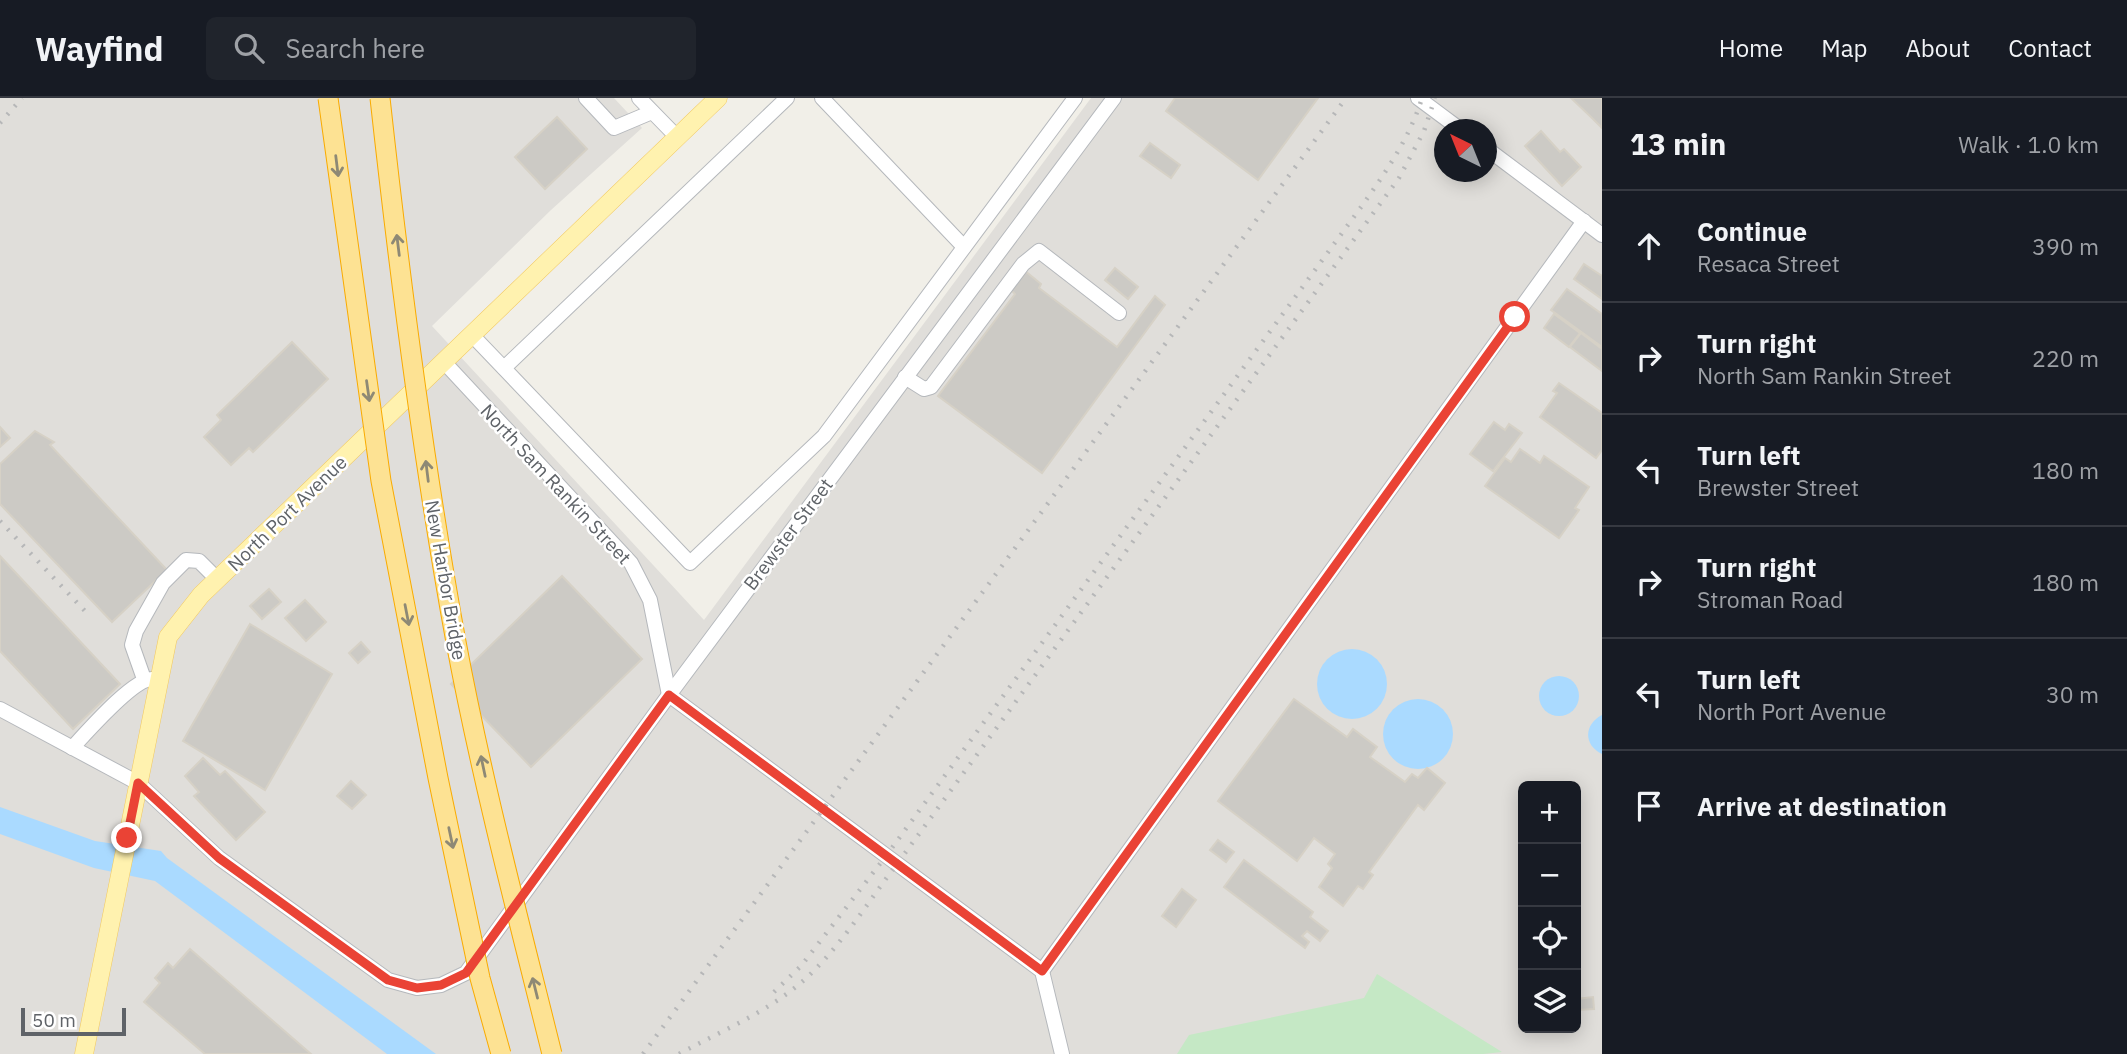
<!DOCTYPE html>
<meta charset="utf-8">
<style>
body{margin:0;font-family:"IBM Plex Sans",sans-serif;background:#20242c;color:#f1f3f6}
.controls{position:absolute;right:21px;bottom:21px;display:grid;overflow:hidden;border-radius:10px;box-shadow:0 4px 18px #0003}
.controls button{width:63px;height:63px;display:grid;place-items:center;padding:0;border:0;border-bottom:2px solid #363941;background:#171b24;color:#f1f3f6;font:35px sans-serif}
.compass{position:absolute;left:1434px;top:21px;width:63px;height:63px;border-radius:50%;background:#171b24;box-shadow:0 4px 18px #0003;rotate:317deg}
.scale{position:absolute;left:21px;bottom:18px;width:105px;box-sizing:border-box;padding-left:7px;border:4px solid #5f6368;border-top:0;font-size:19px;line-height:24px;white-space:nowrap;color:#5f6368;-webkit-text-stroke:5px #fff;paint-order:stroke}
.stop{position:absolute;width:21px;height:21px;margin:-16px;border:5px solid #ea4335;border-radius:50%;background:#fff}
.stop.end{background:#ea4335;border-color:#fff;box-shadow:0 2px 7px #0008}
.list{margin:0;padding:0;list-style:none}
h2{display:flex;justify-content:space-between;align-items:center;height:91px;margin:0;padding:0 28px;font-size:30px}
h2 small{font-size:23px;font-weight:400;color:#9ea1a6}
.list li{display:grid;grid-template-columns:46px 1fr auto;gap:21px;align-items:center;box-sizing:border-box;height:112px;padding:0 28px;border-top:2px solid #363941}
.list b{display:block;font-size:26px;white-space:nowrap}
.list p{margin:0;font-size:23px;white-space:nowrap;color:#9ea1a6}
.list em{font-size:23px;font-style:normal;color:#9ea1a6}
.icon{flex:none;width:38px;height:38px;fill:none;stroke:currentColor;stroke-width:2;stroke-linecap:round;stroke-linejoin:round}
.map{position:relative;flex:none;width:1602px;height:956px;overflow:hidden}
header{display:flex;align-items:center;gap:42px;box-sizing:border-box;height:98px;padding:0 35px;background:#171b24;border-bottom:2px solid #363941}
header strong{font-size:33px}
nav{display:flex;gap:38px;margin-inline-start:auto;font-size:24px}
.search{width:490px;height:63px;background:#20242c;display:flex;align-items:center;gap:18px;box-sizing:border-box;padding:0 24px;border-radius:10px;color:#9ea1a6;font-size:26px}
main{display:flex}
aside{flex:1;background:#171b24}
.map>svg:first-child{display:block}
.industrial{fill:#e0deda;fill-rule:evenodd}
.green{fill:#c5e8c5}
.water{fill:#aadaff}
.building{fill:#cccac5;stroke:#d6d1c6;stroke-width:2}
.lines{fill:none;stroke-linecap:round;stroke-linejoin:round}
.minor-casing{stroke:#b5b8bc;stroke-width:16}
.major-casing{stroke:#f2c960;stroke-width:19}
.minor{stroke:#fff;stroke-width:14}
.major{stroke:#fff2af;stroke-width:18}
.rail{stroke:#b6b7b8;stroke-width:4.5;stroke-dasharray:2 9;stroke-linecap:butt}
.highway-bridge-casing{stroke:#f9ab00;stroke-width:21;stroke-linecap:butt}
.highway-bridge{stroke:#fde293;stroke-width:19}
.oneway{stroke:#8e8975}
.route{stroke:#ea4335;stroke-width:9}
.labels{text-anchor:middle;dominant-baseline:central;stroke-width:5;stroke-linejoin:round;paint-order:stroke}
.street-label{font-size:19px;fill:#5f6368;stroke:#fff}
</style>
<header>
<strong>Wayfind</strong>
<div class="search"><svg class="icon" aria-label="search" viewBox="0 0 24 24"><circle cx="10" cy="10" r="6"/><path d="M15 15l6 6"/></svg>Search here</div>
<nav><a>Home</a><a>Map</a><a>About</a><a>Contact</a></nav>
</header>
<main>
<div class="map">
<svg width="1602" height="956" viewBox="0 0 1602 956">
<rect width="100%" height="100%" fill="#f1efe8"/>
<path class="industrial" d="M0 0H614L642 30 551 112 432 228 704 522 1091 0H1602V956H0ZM1444 32H1486V74H1444ZM1523 688H1576V930H1523Z"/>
<polygon class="green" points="1377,876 1502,954 1483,956 1177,956 1189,937 1364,900"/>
<g class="water">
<circle cx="1352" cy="586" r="35"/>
<circle cx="1559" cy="598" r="20"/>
<circle cx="1418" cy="636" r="35"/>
<path d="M1602 617V656C1583 647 1584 626 1602 617Z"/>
<polygon points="0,709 95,743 161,753 167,760 436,956 387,956 155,783 94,770 0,736"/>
</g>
<g class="building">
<polygon points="1175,0 1318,0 1258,82 1166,13"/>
<polygon points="1571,0 1602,0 1602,30 1592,20"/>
<polygon points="557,19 587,51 545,91 515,59"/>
<polygon points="1541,33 1560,54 1564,51 1581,69 1562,88 1525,48"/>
<polygon points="1150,45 1180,67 1171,80 1140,58"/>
<polygon points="1584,166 1602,178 1602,201 1574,181"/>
<polygon points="1115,170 1138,189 1128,201 1105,182"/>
<polygon points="1024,172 1041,186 1039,190 1117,249 1155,198 1165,207 1042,375 938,298 1015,196 1010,191"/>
<polygon points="1567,191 1602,216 1602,249 1551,212"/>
<polygon points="1554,216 1580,235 1569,249 1544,230"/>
<polygon points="1581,235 1602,251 1602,273 1570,249"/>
<polygon points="292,244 328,281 253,354 249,350 231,367 204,339 221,322 217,317"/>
<polygon points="1559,285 1602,315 1602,352 1596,360 1540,319 1557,295 1553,293"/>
<polygon points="1494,324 1505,332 1509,326 1522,335 1493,373 1470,356"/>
<polygon points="0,329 10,340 0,349"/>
<polygon points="35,333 54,344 50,347 167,472 112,524 0,406 0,366"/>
<polygon points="1520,351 1540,365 1544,358 1589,389 1575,410 1579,412 1559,440 1485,388 1505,360 1511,364"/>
<polygon points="0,458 120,586 73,631 0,553"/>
<polygon points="562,478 642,561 531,669 451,586"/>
<polygon points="269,491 281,504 262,521 250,508"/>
<polygon points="305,502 326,524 306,543 285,520"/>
<polygon points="250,526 332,576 265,692 183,643"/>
<polygon points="361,544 370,554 358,565 349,555"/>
<polygon points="1294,601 1347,639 1353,631 1377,649 1370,659 1405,684 1412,676 1418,680 1427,670 1445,685 1424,712 1418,707 1369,774 1373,777 1363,791 1358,788 1343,808 1319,789 1332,770 1328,766 1335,756 1314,740 1297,763 1218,703"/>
<polygon points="203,660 220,677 225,673 265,714 236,742 194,698 199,694 185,678"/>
<polygon points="351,683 366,697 352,711 337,698"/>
<polygon points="1218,742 1234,754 1226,764 1210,752"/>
<polygon points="1244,762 1313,814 1310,819 1328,833 1320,843 1307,833 1302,838 1309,844 1305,850 1224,789"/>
<polygon points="1182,791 1196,802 1176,829 1162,818"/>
<polygon points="190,851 311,956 205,956 144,904 160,885 155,880 168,865 173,870"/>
<polygon points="1593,899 1594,911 1576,912 1576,901"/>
</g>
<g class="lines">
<defs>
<g id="minor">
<polyline points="586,0 614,30 652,14"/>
<polyline points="639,0 677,39"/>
<polyline points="822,0 964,149"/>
<polyline points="1418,0 1461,32"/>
<polyline points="1486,50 1602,137"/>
<polyline points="472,237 690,465 824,338 1075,0"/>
<polyline points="444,264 631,465 650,502 669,597 1042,873 1062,956"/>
<polyline points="504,270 787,0"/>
<polyline points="905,279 924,291 931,289 1023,166 1039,153 1119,215"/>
<polyline points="144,581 132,547 136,533 163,485 186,462 199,463 217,481"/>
<polyline points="0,611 138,685 219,760 388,882 417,890 441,887 466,875 669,597 1114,0"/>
<path d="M72 650C87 634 133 581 152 581"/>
<polyline points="1042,873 1584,123"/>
</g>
<polyline id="major" points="84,956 168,539 201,497 718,0"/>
</defs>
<use href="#minor" class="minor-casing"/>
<use href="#major" class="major-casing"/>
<use href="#minor" class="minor"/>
<use href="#major" class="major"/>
<g class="rail">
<polyline points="0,25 22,0"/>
<polyline points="0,423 85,513"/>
<path d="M774 894 801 868 886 758 1364 105C1387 72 1410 39 1422 0"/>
<polyline points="643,956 1346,0"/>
<path d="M679 956C721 933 766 915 803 883 839 851 868 804 897 766L1399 80 1424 33 1435 0"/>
</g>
<defs>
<g id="highway-bridge">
<polyline points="328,0 381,383 438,680 480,880 501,956"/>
<path d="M380 0C400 182 423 364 456 544 482 683 518 819 552 956"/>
</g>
</defs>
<use href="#highway-bridge" class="highway-bridge-casing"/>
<use href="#highway-bridge" class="highway-bridge"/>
</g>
<defs><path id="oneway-shaft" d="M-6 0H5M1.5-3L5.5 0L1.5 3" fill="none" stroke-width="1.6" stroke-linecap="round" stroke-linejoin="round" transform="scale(1.75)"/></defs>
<g class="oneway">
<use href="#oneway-shaft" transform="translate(337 68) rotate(83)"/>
<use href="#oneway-shaft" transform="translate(398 147) rotate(-97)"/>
<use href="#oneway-shaft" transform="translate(368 293) rotate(82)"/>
<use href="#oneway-shaft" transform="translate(427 373) rotate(-97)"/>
<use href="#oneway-shaft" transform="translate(407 517) rotate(79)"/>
<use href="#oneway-shaft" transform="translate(483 668) rotate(-102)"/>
<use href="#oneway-shaft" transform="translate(451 740) rotate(78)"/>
<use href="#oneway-shaft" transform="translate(535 890) rotate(-104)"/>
</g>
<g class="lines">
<polyline class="route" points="127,740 138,685 219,760 388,882 417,890 441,887 466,875 669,597 1042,873 1515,219"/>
</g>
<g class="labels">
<g class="street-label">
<text transform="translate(556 386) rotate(47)">North Sam Rankin Street</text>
<text transform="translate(287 415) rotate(-44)">North Port Avenue</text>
<text transform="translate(788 436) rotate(-53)">Brewster Street</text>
<text transform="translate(446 482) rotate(80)">New Harbor Bridge</text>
</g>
</g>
</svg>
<div class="controls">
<button>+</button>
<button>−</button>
<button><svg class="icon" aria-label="locate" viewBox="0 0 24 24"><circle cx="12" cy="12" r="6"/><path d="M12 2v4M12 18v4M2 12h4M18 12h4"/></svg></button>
<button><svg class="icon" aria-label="layers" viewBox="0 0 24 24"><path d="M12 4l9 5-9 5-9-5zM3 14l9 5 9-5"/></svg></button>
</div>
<svg class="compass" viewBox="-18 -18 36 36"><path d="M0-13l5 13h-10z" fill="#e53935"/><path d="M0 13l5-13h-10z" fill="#9ea1a6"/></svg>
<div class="scale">50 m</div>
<div class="stop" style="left:1515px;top:219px"></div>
<div class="stop end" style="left:127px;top:740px"></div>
</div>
<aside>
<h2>13 min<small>Walk · 1.0 km</small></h2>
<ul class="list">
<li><svg class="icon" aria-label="ahead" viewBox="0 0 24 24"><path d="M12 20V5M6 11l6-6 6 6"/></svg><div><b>Continue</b><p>Resaca Street</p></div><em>390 m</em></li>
<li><svg class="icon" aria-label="right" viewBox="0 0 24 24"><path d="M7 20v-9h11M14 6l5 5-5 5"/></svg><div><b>Turn right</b><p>North Sam Rankin Street</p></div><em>220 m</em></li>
<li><svg class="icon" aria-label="left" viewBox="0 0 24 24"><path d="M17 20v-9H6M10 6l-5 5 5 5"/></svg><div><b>Turn left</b><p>Brewster Street</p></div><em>180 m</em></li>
<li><svg class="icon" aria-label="right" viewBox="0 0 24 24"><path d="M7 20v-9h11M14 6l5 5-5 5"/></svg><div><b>Turn right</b><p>Stroman Road</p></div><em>180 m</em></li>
<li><svg class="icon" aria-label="left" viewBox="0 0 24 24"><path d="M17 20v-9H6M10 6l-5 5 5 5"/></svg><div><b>Turn left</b><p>North Port Avenue</p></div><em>30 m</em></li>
<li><svg class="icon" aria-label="arrive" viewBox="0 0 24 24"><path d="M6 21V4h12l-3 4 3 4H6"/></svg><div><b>Arrive at destination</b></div></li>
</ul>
</aside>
</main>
